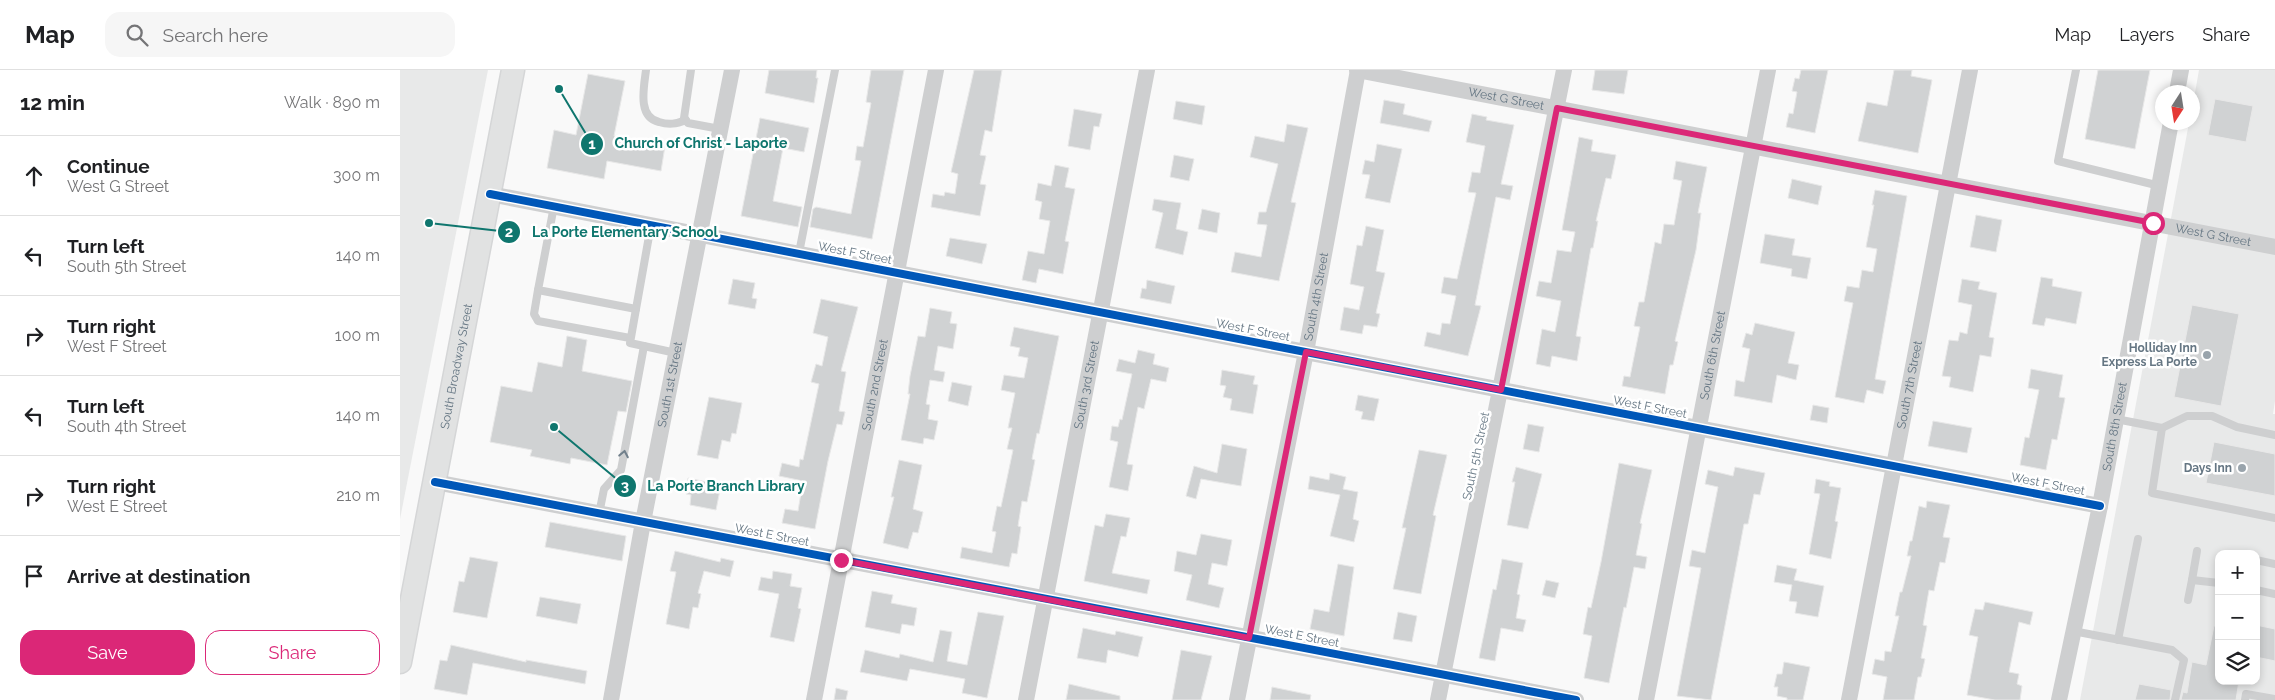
<!DOCTYPE html>
<meta charset="utf-8">
<style>
body{margin:0;font-family:Raleway,sans-serif;background:#f6f6f6;color:#202124}
.controls{position:absolute;right:15px;bottom:15px;display:grid;overflow:hidden;border-radius:10px;box-shadow:0 2px 8px #0003}
.controls button{width:45px;height:45px;display:grid;place-items:center;padding:0;border:0;border-bottom:1px solid #e0e0e0;background:#fff;color:#202124;font:25px sans-serif}
.compass{position:absolute;left:1755px;top:15px;width:45px;height:45px;border-radius:50%;background:#fff;box-shadow:0 2px 8px #0003;rotate:192deg}
.stop{position:absolute;width:15px;height:15px;margin:-11px;border:4px solid #db2777;border-radius:50%;background:#fff}
.stop.end{background:#db2777;border-color:#fff;box-shadow:0 1px 5px #0008}
.list{margin:0;padding:0;list-style:none}
h2{display:flex;justify-content:space-between;align-items:center;height:65px;margin:0;padding:0 20px;font-size:21px}
h2 small{font-size:16px;font-weight:400;color:#757577}
.list li{display:grid;grid-template-columns:32px 1fr auto;gap:15px;align-items:center;box-sizing:border-box;height:80px;padding:0 20px;border-top:1px solid #e0e0e0}
.list b{display:block;font-size:19px;white-space:nowrap}
.list p{margin:0;font-size:16px;white-space:nowrap;color:#757577}
.list em{font-size:16px;font-style:normal;color:#757577}
.actions{display:flex;gap:10px;padding:15px 20px}
.actions a{flex:1;padding:11px 0;border:1px solid #db2777;border-radius:15px;text-align:center;font-size:18px;color:#db2777}
.actions .main{background:#db2777;color:#fff}
.icon{flex:none;width:28px;height:28px;fill:none;stroke:currentColor;stroke-width:2;stroke-linecap:round;stroke-linejoin:round}
.map{position:relative;flex:none;width:1875px;height:630px;overflow:hidden}
header{display:flex;align-items:center;gap:30px;box-sizing:border-box;height:70px;padding:0 25px;background:#fff;border-bottom:1px solid #e0e0e0}
header strong{font-size:24px}
nav{display:flex;gap:28px;margin-inline-start:auto;font-size:18px}
.search{width:350px;height:45px;background:#f6f6f6;display:flex;align-items:center;gap:12px;box-sizing:border-box;padding:0 18px;border-radius:15px;color:#757577;font-size:19px}
main{display:flex}
aside{flex:1;background:#fff}
.map>svg:first-child{display:block}
.built{fill:#e8e9e9;fill-rule:evenodd}
.building{fill:#d0d2d3;stroke:#e8e8e8}
.lines{fill:none;stroke-linecap:round;stroke-linejoin:round}
.secondary-casing{stroke:#d5d6d7;stroke-width:25}
.lane{stroke:#cecfd0;stroke-width:8}
.street{stroke:#cecfd0;stroke-width:16}
.secondary{stroke:#e1e2e2;stroke-width:22}
.cycleway-casing{stroke:#fff;stroke-width:11}
.cycleway{stroke:#0057b8;stroke-width:8}
.oneway{stroke:#707f8b}
.route{stroke:#db2777;stroke-width:6}
.poi-dot{fill:#99a4ac;stroke:#fff;stroke-width:2}
.labels{text-anchor:middle;dominant-baseline:central;stroke-width:5;stroke-linejoin:round;paint-order:stroke}
.street-label{font-size:12px;fill:#657683;stroke:#fff}
.poi-label{font-size:12px;font-weight:bold;fill:#657683;stroke:#fff;text-anchor:end}
.leader{fill:none;stroke:#0f766e;stroke-width:2}
.callout-dot{fill:#0f766e;stroke:#fff;stroke-width:2}
.mark-label{font-size:15px;text-anchor:middle;font-weight:bold;fill:#fff}
.callout-label{font-size:14px;text-anchor:middle;font-weight:bold;fill:#0f766e;stroke:#fff;stroke-width:5;stroke-linejoin:round;paint-order:stroke}
</style>
<header>
<strong>Map</strong>
<div class="search"><svg class="icon" aria-label="search" viewBox="0 0 24 24"><circle cx="10" cy="10" r="6"/><path d="M15 15l6 6"/></svg>Search here</div>
<nav><a>Map</a><a>Layers</a><a>Share</a></nav>
</header>
<main>
<aside>
<h2>12 min<small>Walk · 890 m</small></h2>
<ul class="list">
<li><svg class="icon" aria-label="ahead" viewBox="0 0 24 24"><path d="M12 20V5M6 11l6-6 6 6"/></svg><div><b>Continue</b><p>West G Street</p></div><em>300 m</em></li>
<li><svg class="icon" aria-label="left" viewBox="0 0 24 24"><path d="M17 20v-9H6M10 6l-5 5 5 5"/></svg><div><b>Turn left</b><p>South 5th Street</p></div><em>140 m</em></li>
<li><svg class="icon" aria-label="right" viewBox="0 0 24 24"><path d="M7 20v-9h11M14 6l5 5-5 5"/></svg><div><b>Turn right</b><p>West F Street</p></div><em>100 m</em></li>
<li><svg class="icon" aria-label="left" viewBox="0 0 24 24"><path d="M17 20v-9H6M10 6l-5 5 5 5"/></svg><div><b>Turn left</b><p>South 4th Street</p></div><em>140 m</em></li>
<li><svg class="icon" aria-label="right" viewBox="0 0 24 24"><path d="M7 20v-9h11M14 6l5 5-5 5"/></svg><div><b>Turn right</b><p>West E Street</p></div><em>210 m</em></li>
<li><svg class="icon" aria-label="arrive" viewBox="0 0 24 24"><path d="M6 21V4h12l-3 4 3 4H6"/></svg><div><b>Arrive at destination</b></div></li>
</ul>
<div class="actions"><a class="main">Save</a><a>Share</a></div>
</aside>
<div class="map">
<svg width="1875" height="630" viewBox="0 0 1875 630">
<rect width="100%" height="100%" fill="#f9f9f9"/>
<g class="built">
<polygon points="0,0 88,0 0,449"/>
<path d="M1799 0H1875V331L1873 344H1875V630H1680L1789 53 1792 52 1793 34ZM1819 484H1856V611H1819Z"/>
</g>
<g class="building">
<polygon points="369,0 417,0 416,8 418,8 414,33 365,23"/>
<polygon points="471,0 504,0 472,169 410,157 413,139 416,137 451,144 461,91 455,90 457,76 463,77 471,33 466,32"/>
<polygon points="574,0 602,0 592,62 585,60 580,85 586,86 580,114 586,115 580,146 531,137 533,124 544,126 545,122 555,124 558,104 551,102"/>
<polygon points="1195,0 1228,0 1224,24 1192,20"/>
<polygon points="1401,0 1428,0 1415,63 1386,57 1389,43 1393,44 1397,22 1392,21 1395,8 1399,9"/>
<polygon points="1494,0 1512,0 1511,6 1532,10 1518,83 1458,71 1467,32 1487,36"/>
<polygon points="1698,0 1750,0 1735,79 1685,69"/>
<polygon points="188,4 225,11 214,66 265,76 261,101 207,91 204,109 147,98 154,60 176,65"/>
<polygon points="1815,29 1853,36 1846,72 1808,65"/>
<polygon points="984,30 1005,34 1003,44 1032,51 1029,62 980,53"/>
<polygon points="776,31 805,36 802,55 773,49"/>
<polygon points="674,39 702,44 699,57 694,56 690,80 668,76"/>
<polygon points="1072,44 1087,47 1086,50 1114,55 1101,114 1113,116 1110,130 1096,127 1075,235 1081,236 1068,286 1024,276 1027,262 1040,265 1042,253 1050,254 1056,226 1041,223 1044,207 1057,209 1076,123 1068,122 1072,102 1080,103 1085,76 1066,72"/>
<polygon points="360,48 409,58 404,82 383,78 373,131 402,137 398,157 341,146"/>
<polygon points="887,54 908,58 891,132 896,133 879,211 831,202 835,182 861,187 867,155 857,154 859,142 866,142 878,94 850,87 855,66 884,72"/>
<polygon points="1179,67 1193,70 1191,81 1216,85 1211,109 1206,108 1196,151 1198,151 1193,178 1191,178 1176,266 1181,267 1177,291 1152,286 1150,297 1136,294 1142,259 1155,262 1161,231 1136,226 1139,211 1151,213 1157,180 1171,182 1175,162 1162,160"/>
<polygon points="977,74 1002,79 990,133 965,128 970,105 962,104 965,90 974,92"/>
<polygon points="774,85 794,89 789,111 770,107"/>
<polygon points="1276,91 1307,97 1298,143 1301,143 1296,180 1275,271 1278,272 1273,295 1270,295 1265,324 1222,316 1224,306 1230,307 1240,257 1234,256 1239,232 1244,232 1255,172 1261,174 1264,154 1274,155 1282,111 1273,109"/>
<polygon points="655,95 669,98 665,117 675,119 665,171 669,172 663,204 639,199 636,213 622,210 628,181 644,184 650,151 639,149 642,132 635,130 638,113 651,116"/>
<polygon points="1392,109 1422,116 1418,135 1388,128"/>
<polygon points="1475,120 1507,126 1475,309 1486,311 1483,324 1467,320 1464,333 1435,327 1453,233 1444,231 1447,216 1459,218 1462,200 1473,202 1477,179 1466,177 1474,135 1472,135"/>
<polygon points="754,129 781,133 776,159 788,162 783,185 755,178 763,143 752,140"/>
<polygon points="802,139 820,143 817,163 798,159"/>
<polygon points="1576,145 1602,150 1596,182 1570,177"/>
<polygon points="966,156 984,160 976,201 985,203 976,243 980,244 977,257 964,255 962,264 940,260 944,237 959,240 964,217 950,214 957,175 962,176"/>
<polygon points="1365,164 1395,169 1392,185 1411,188 1407,209 1391,206 1392,199 1360,193"/>
<polygon points="550,168 587,174 582,194 546,186"/>
<polygon points="1641,207 1653,209 1652,216 1682,222 1676,254 1646,248 1644,256 1632,254"/>
<polygon points="333,209 355,213 352,228 357,229 355,239 328,234"/>
<polygon points="1562,209 1580,212 1578,219 1597,223 1589,267 1594,268 1591,287 1580,285 1573,322 1549,317 1551,307 1542,306 1549,270 1558,271 1560,262 1567,264 1572,235 1558,232"/>
<polygon points="747,210 775,216 771,234 740,228 742,218 746,219"/>
<polygon points="421,229 458,237 441,301 446,302 439,341 445,342 442,355 437,354 428,391 415,459 382,453 385,439 398,441 403,411 379,406 382,393 399,397 400,389 403,390 419,314 411,312 416,294 422,296 428,267 413,263"/>
<polygon points="1792,235 1839,244 1821,336 1774,327"/>
<polygon points="530,238 552,242 550,253 557,254 553,279 538,276 534,300 545,302 543,312 530,310 526,334 530,335 528,349 538,351 534,370 524,368 523,374 501,370 510,324 508,324 510,306 518,266 525,267"/>
<polygon points="1355,253 1395,262 1388,293 1399,295 1396,310 1377,305 1372,333 1334,326 1336,310 1344,312 1350,279 1342,277 1346,263 1352,265"/>
<polygon points="614,257 659,266 639,364 637,363 632,389 635,390 627,432 622,431 618,456 621,457 617,484 612,483 609,497 560,488 562,477 592,483 596,462 592,461 597,436 601,437 613,380 607,379 612,358 608,358 615,323 601,320 604,305 624,308 628,288 618,286 620,278 610,276"/>
<polygon points="167,266 187,270 182,301 232,311 226,342 218,341 207,395 171,388 170,394 130,386 132,380 90,372 101,316 132,322 138,292 162,297"/>
<polygon points="738,280 755,284 753,294 769,298 766,312 751,309 744,339 738,337 727,394 733,395 728,421 709,417 718,372 710,370 712,356 718,357 720,349 722,350 732,304 716,301 719,289 735,293"/>
<polygon points="1631,299 1663,305 1659,327 1665,328 1657,370 1652,369 1646,400 1620,395 1625,367 1629,368 1639,320 1628,318"/>
<polygon points="822,300 855,306 853,314 858,315 853,344 830,340 832,329 823,327 826,316 820,315"/>
<polygon points="552,312 572,316 568,336 548,331"/>
<polygon points="958,325 979,329 974,351 961,349 963,342 955,340"/>
<polygon points="309,327 342,333 336,364 332,363 330,372 322,370 318,389 297,385"/>
<polygon points="1413,335 1429,338 1427,353 1410,350"/>
<polygon points="1533,351 1572,358 1567,383 1528,376"/>
<polygon points="1128,354 1144,357 1139,382 1123,379"/>
<polygon points="1814,372 1875,384 1875,426 1806,413"/>
<polygon points="822,374 847,379 841,416 801,409 796,429 786,426 794,396 817,403"/>
<polygon points="1019,380 1047,385 1033,445 1036,446 1021,524 993,519 1006,458 1002,458"/>
<polygon points="499,390 522,395 513,439 523,442 518,463 513,462 508,479 483,473 494,427 491,427"/>
<polygon points="1219,393 1252,400 1240,453 1242,454 1236,485 1247,487 1245,499 1234,497 1226,538 1224,537 1209,613 1184,608 1192,566 1183,564 1188,537 1191,538 1201,492"/>
<polygon points="1116,397 1142,404 1128,459 1107,455 1115,412 1112,412"/>
<polygon points="1335,397 1365,403 1360,425 1354,424 1348,454 1344,454 1311,630 1277,626 1301,498 1289,496 1292,480 1305,483 1318,417 1305,414 1308,400 1333,406"/>
<polygon points="930,403 946,407 943,419 958,422 953,449 959,451 954,472 930,466 940,425 908,419 910,406 929,410"/>
<polygon points="288,408 321,415 316,440 290,435 291,425 286,424"/>
<polygon points="1416,409 1430,412 1429,416 1441,418 1435,451 1438,452 1431,489 1409,484 1420,424 1414,423"/>
<polygon points="1527,431 1550,435 1543,467 1550,468 1545,493 1540,492 1534,521 1529,520 1523,555 1527,556 1521,588 1525,589 1521,607 1518,607 1514,630 1483,630 1487,607 1472,604 1475,589 1484,591 1485,581 1491,582 1499,546 1495,546 1500,522 1502,522 1511,486 1507,486 1510,471 1512,471 1519,436 1526,438"/>
<polygon points="706,444 730,448 726,467 721,466 712,503 750,510 747,524 684,511 695,455 703,457"/>
<polygon points="150,452 226,466 222,491 145,477"/>
<polygon points="801,464 832,470 827,496 812,493 808,514 824,518 819,538 786,530 792,505 774,501 777,481 796,485"/>
<polygon points="275,481 320,492 321,488 334,491 330,507 304,501 298,523 301,524 298,538 293,537 289,559 266,554 276,502 270,501"/>
<polygon points="70,487 98,492 87,548 53,542 59,511 64,512"/>
<polygon points="1102,489 1123,493 1117,524 1120,525 1116,548 1126,550 1123,562 1101,558 1095,591 1079,588 1093,519 1096,520"/>
<polygon points="938,494 954,497 944,566 910,559 914,539 929,542"/>
<polygon points="1377,495 1397,499 1394,510 1424,516 1418,547 1395,543 1397,532 1389,531 1392,515 1374,512"/>
<polygon points="373,501 392,504 390,516 402,518 398,538 401,539 394,572 370,567 379,524 358,520 361,507 372,509"/>
<polygon points="1146,510 1159,513 1155,528 1142,525"/>
<polygon points="472,521 493,525 491,533 517,538 514,556 502,554 500,564 465,557"/>
<polygon points="140,527 181,534 177,554 136,546"/>
<polygon points="1585,532 1633,542 1630,555 1619,552 1609,602 1619,604 1617,614 1622,616 1620,630 1595,630 1567,625 1578,567 1569,565 1575,539 1583,540"/>
<polygon points="578,542 604,546 587,628 562,623 565,609 510,599 507,611 460,602 465,580 499,588 500,584 533,592 540,560 552,562 547,591 567,595"/>
<polygon points="998,542 1017,546 1012,572 993,569"/>
<polygon points="1856,555 1875,559 1875,591 1856,587"/>
<polygon points="1814,556 1819,556 1819,611 1839,611 1836,630 1781,630 1783,622 1787,623 1792,592 1806,595"/>
<polygon points="683,558 715,565 716,561 743,567 738,587 708,580 706,593 677,588"/>
<polygon points="51,575 126,592 126,590 187,601 185,614 73,593 67,625 34,619 40,590 47,591"/>
<polygon points="781,580 812,586 801,630 772,630"/>
<polygon points="1384,592 1410,597 1403,630 1387,630 1387,628 1377,626 1378,617 1374,617 1377,604 1382,604"/>
<polygon points="669,614 720,626 720,630 666,630"/>
<polygon points="1739,614 1771,620 1770,630 1735,630"/>
<polygon points="872,617 911,625 910,630 870,630"/>
<polygon points="436,618 448,621 446,630 434,630"/>
</g>
<g class="lines">
<defs>
<g id="secondary">
<path id="s9" d="M0 592 113 0"/>
</g>
</defs>
<use href="#secondary" class="secondary-casing"/>
<g class="lane">
<path d="M246 0C244 17 237 47 259 52 269 55 276 54 286 50"/>
<polyline points="291,0 284,48 288,53 320,59"/>
<polyline points="1676,0 1658,91 1760,116"/>
<polyline points="154,136 138,220 236,239 251,155"/>
<polyline points="399,183 435,0"/>
<polyline points="138,220 134,244 138,251 230,268"/>
<polyline points="236,239 230,273 276,283"/>
<polyline points="1716,349 1762,358 1752,423 1875,448"/>
<polyline points="1762,358 1787,346 1812,346 1837,357 1875,365"/>
<polyline points="199,444 204,419 221,400 244,276"/>
<polyline points="1797,481 1792,510 1819,513"/>
<polyline points="1856,490 1875,494"/>
<polyline points="1856,520 1875,524"/>
<polyline points="1788,530 1792,510"/>
<polyline points="1673,561 1772,580 1784,590 1775,630"/>
<polyline points="1718,570 1738,469"/>
<polyline points="1845,630 1846,624 1875,629"/>
</g>
<g class="street">
<path id="s1" d="M957 0 1875 177"/>
<polyline points="1777,22 1781,0"/>
<polyline points="90,124 1700,436"/>
<polyline points="35,412 1176,630"/>
<path id="s2" d="M211 630 243 452 332 0"/>
<path id="s3" d="M414 630 536 0"/>
<path id="s4" d="M626 630 747 0"/>
<path id="s5" d="M837 630 906 282 958 0"/>
<polyline points="1038,630 1164,0"/>
<path id="s6" d="M1246 630 1368 0"/>
<path id="s7" d="M1449 630 1570 0"/>
<path id="s8" d="M1659 630 1700 436 1771 52"/>
</g>
<use href="#secondary" class="secondary"/>
<defs>
<g id="cycleway">
<polyline points="90,124 1700,436"/>
<polyline points="35,412 1176,630"/>
</g>
</defs>
<use href="#cycleway" class="cycleway-casing"/>
<use href="#cycleway" class="cycleway"/>
</g>
<defs><path id="oneway-chevron" d="M-2-3.5L2.5 0L-2 3.5" fill="none" stroke-width="1.6" stroke-linecap="round" stroke-linejoin="round" transform="scale(1.25)"/></defs>
<use class="oneway" href="#oneway-chevron" transform="translate(224 384) rotate(-79)"/>
<g class="lines">
<polyline class="route" points="441,490 849,568 906,282 1101,320 1157,38 1753,153"/>
</g>
<g class="poi-dot">
<circle cx="1807" cy="285" r="5"/>
<circle cx="1842" cy="398" r="5"/>
</g>
<g class="labels">
<g class="street-label">
<text stroke="none"><textPath href="#s1" startOffset="152">West G Street</textPath></text>
<text stroke="none"><textPath href="#s1" startOffset="872">West G Street</textPath></text>
<text transform="translate(455 183) rotate(11)">West F Street</text>
<text stroke="none"><textPath href="#s5" startOffset="411">South 4th Street</textPath></text>
<text transform="translate(853 260) rotate(11)">West F Street</text>
<text stroke="none"><textPath href="#s6" startOffset="351">South 6th Street</textPath></text>
<text stroke="none"><textPath href="#s9" startOffset="301">South Broadway Street</textPath></text>
<text stroke="none"><textPath href="#s2" startOffset="321">South 1st Street</textPath></text>
<text stroke="none"><textPath href="#s3" startOffset="321">South 2nd Street</textPath></text>
<text stroke="none"><textPath href="#s4" startOffset="321">South 3rd Street</textPath></text>
<text stroke="none"><textPath href="#s7" startOffset="321">South 7th Street</textPath></text>
<text transform="translate(1250 337) rotate(11)">West F Street</text>
<text stroke="none"><textPath href="#s8" startOffset="279">South 8th Street</textPath></text>
<text transform="translate(1076 386) rotate(-78)">South 5th Street</text>
<text transform="translate(1648 414) rotate(11)">West F Street</text>
<text transform="translate(372 465) rotate(11)">West E Street</text>
<text transform="translate(902 566) rotate(11)">West E Street</text>
</g>
<g class="poi-label">
<text x="1797" y="278">Holliday Inn<tspan x="1797" dy="14">Express La Porte</tspan></text>
<text x="1832" y="398">Days Inn</text>
</g>
</g>
<path class="leader" d="M159 19L192 74M29 153L109 162M154 357L225 416"/>
<g class="callout-dot">
<circle cx="159" cy="19" r="5"/>
<circle cx="29" cy="153" r="5"/>
<circle cx="154" cy="357" r="5"/>
<circle cx="192" cy="74" r="12"/>
<circle cx="109" cy="162" r="12"/>
<circle cx="225" cy="416" r="12"/>
</g>
<g class="mark-label">
<text x="192" y="79">1</text>
<text x="109" y="167">2</text>
<text x="225" y="421">3</text>
</g>
<g class="callout-label">
<text x="301" y="78">Church of Christ - Laporte</text>
<text x="225" y="167">La Porte Elementary School</text>
<text x="326" y="421">La Porte Branch Library</text>
</g>
</svg>
<div class="controls">
<button>+</button>
<button>−</button>
<button><svg class="icon" aria-label="layers" viewBox="0 0 24 24"><path d="M12 4l9 5-9 5-9-5zM3 14l9 5 9-5"/></svg></button>
</div>
<svg class="compass" viewBox="-18 -18 36 36"><path d="M0-13l5 13h-10z" fill="#e53935"/><path d="M0 13l5-13h-10z" fill="#757577"/></svg>
<div class="stop" style="left:1753px;top:153px"></div>
<div class="stop end" style="left:441px;top:490px"></div>
</div>
</main>
